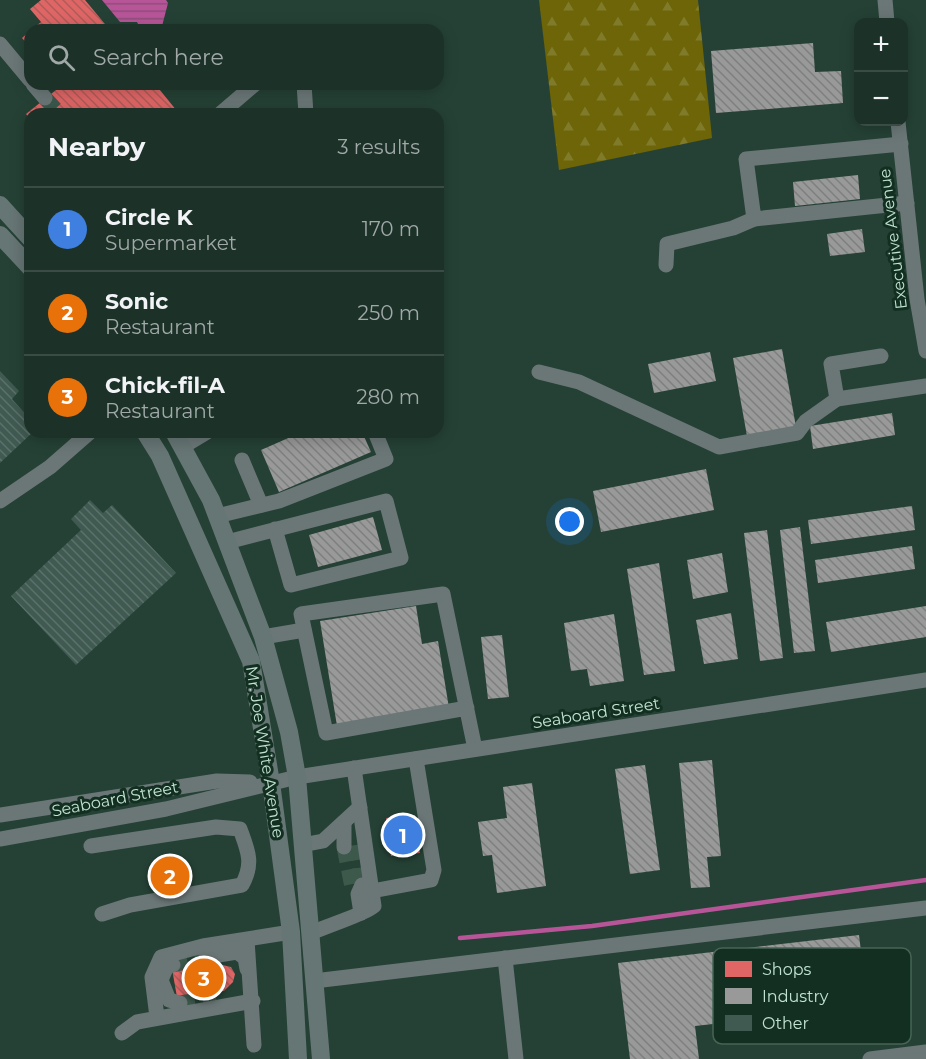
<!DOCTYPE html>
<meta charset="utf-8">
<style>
body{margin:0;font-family:Montserrat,sans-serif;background:#253930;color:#f1f3f6}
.controls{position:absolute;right:18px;top:18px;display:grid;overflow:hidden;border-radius:12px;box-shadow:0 3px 15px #0003}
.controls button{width:54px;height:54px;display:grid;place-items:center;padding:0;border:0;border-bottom:2px solid #3a4c45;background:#1c3128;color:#f1f3f6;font:30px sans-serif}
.you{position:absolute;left:570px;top:522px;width:21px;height:21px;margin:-15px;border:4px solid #fff;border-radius:50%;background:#1a73e8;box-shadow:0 0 0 9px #1a73e833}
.badge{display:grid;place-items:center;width:39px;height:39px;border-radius:50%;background:#95b2f1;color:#fff;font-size:20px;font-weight:700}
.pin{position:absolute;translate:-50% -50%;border:3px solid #fff;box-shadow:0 2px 6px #0006}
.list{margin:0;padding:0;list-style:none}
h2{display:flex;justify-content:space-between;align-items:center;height:78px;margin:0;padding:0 24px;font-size:26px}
h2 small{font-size:20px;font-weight:400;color:#a0a9a8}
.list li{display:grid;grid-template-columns:39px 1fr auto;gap:18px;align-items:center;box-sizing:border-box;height:84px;padding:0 24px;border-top:2px solid #3a4c45}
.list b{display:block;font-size:22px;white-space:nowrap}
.list p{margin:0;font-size:20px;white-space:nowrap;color:#a0a9a8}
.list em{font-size:20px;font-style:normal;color:#a0a9a8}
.icon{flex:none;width:33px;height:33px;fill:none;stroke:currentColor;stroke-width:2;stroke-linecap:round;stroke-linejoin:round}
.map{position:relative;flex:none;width:926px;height:1059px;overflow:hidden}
.search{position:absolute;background:#1c3128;box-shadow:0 3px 15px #0003;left:24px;top:24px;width:420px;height:66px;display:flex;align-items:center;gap:15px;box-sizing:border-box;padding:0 21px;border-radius:18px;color:#a0a9a8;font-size:22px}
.panel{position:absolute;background:#1c3128;box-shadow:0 3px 15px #0003;left:24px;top:108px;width:420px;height:330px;border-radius:18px}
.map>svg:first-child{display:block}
.forest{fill:url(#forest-firs)}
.water{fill:url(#water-rules)}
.shops{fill:url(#shops-back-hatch)}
.industry{fill:url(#industry-back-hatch)}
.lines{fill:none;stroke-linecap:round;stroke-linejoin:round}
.stream{stroke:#b85599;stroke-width:4.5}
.building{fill:url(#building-back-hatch)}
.minor-tunnel{stroke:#3c594c;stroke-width:15;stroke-dasharray:15 8;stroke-linecap:butt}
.minor{stroke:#6b7777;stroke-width:15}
.major{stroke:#667674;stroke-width:18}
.labels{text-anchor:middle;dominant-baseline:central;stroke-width:6;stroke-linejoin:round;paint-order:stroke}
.street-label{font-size:16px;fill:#c1e2d0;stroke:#132f22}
.key{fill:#132f22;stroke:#476556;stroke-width:1.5}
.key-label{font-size:16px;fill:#c1e2d0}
</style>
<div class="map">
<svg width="926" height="1059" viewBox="0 0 926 1059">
<defs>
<pattern id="forest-firs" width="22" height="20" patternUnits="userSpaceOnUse" patternTransform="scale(1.5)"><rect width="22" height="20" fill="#6d6507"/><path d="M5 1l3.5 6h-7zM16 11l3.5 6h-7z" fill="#807b2a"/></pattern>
<pattern id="water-rules" width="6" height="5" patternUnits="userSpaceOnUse" patternTransform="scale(1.5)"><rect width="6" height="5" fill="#b85599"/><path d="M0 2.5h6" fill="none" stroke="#8c4f79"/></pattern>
<pattern id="shops-back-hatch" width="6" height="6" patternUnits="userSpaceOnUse" patternTransform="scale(1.5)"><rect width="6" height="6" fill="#e06666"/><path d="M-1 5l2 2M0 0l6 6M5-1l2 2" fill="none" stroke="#ae5c5a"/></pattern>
<pattern id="industry-back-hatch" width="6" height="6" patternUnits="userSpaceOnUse" patternTransform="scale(1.5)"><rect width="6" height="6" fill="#999"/><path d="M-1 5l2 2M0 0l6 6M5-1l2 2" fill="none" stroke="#7c807e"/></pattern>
<pattern id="building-back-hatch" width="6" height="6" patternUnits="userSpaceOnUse" patternTransform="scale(1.5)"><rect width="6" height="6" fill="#405a52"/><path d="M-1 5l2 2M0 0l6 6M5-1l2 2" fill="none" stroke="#5a716a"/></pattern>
</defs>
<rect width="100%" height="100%" fill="#254135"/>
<polygon class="forest" points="539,0 698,0 712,138 559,170"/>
<polygon class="water" points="102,0 166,0 168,3 161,30 141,30 137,22 120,22"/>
<g class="shops">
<polygon points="41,0 85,0 110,30 31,30 41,22 30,9"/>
<polygon points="30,31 30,47 22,38"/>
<polygon points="51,84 155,84 177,111 173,114 30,114 30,119 26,114 56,90"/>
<polygon points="415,815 420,853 391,856 386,818"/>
<polygon points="187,867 189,881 152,885 150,871"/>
<polygon points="214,963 231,967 235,974 233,982 224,991 177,997 172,969"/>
</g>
<g class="industry">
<polygon points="813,43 815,72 841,71 843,103 716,113 711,51"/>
<polygon points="858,175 860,199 795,206 793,182"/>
<polygon points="862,229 865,252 830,256 827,234"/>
<polygon points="782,349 796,427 747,436 733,358"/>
<polygon points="710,352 716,381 654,393 648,364"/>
<polygon points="892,413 895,435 813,449 810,426"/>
<polygon points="302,432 362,432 371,452 279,492 261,450"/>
<polygon points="706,469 714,510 601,532 593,491"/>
<polygon points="912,506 915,530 811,544 808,520"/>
<polygon points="373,517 382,550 318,567 309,535"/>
<polygon points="800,527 815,651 794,653 780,530"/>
<polygon points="767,530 783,658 760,661 744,533"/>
<polygon points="912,546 915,569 818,583 815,560"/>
<polygon points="722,553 728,592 693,599 687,560"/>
<polygon points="659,563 675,671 644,675 627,569"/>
<polygon points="416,606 422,644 438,641 449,708 337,726 320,621"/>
<polygon points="926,606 926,637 831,652 826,622"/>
<polygon points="731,613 738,659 704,664 696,620"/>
<polygon points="614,614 624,681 590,686 587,669 571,671 564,623"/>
<polygon points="502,635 509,697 488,699 481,637"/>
<polygon points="712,760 721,856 707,857 710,887 691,888 679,763"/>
<polygon points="645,765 660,870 630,874 615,769"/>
<polygon points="532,783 546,886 497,893 492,855 483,856 478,822 507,818 503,787"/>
<polygon points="859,935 866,993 757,1005 758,1019 695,1026 699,1059 630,1059 618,963"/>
</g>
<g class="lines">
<polyline class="stream" points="460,938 592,926 926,880"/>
</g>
<g class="building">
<polygon points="0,371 19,391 12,399 30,419 30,432 33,432 0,463"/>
<polygon points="90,500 103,513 112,505 176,573 76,665 11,596 81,530 71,519"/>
</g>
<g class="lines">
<g class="minor-tunnel">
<polyline points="45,98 60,114"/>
<polyline points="356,845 362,885"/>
<polyline points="344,847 352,887"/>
<polyline points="173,965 206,957"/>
<polyline points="180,1003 216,997"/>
</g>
<g class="minor">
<polyline points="885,0 887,22"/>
<polyline points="0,44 30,80"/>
<polyline points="33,84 45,98"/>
<polyline points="304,84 306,114"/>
<polyline points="220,114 255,84"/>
<polyline points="898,122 917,299 926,351"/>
<polyline points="901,144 746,159 754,219 907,203"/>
<polyline points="666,265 667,244 733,228 754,219"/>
<polyline points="881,356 831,364 837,399 926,386"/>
<polyline points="539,372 579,382 719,447 797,433 806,421 837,399"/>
<polyline points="182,447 207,432"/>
<polyline points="242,460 261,505"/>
<polyline points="0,501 50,467 90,432"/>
<polyline points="217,516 279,501 386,459 375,432"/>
<polyline points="227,542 386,501 401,558 291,585 275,529"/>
<polyline points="263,637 304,630"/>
<polyline points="467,708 326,733 301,614 443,594 475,749"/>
<polyline points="0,815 217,781 250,782"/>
<polyline points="344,822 344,847"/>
<polyline points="0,839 166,809 297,777 926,680"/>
<polyline points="302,845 323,841 360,807"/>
<path d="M91 846 216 827 240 829C248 851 254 863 242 885L130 905 102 914"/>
<polyline points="372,891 431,880 434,870 416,759"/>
<polyline points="361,913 358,894 362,885"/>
<path d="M310 933C320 929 371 911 374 906L354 768"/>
<polyline points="247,940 254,1045"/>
<polyline points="206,957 237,952 245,958 247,969"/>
<polyline points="505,958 516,1059"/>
<polyline points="173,965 167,966 161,980 169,1000 180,1003"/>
<polyline points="314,981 926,908"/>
<polyline points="157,1017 152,977 161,957 203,946 291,932"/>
<polyline points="122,1033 137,1022 253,1001"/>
<polyline points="870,1059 926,1052"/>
</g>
<g class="major">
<polyline points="0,205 30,238"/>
<polyline points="0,235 30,267"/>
<polyline points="145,432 160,456 251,661 271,783 291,932 298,1059"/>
<polyline points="174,432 211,500 263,637 289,732 297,777 321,1059"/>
</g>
</g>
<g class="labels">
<g class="street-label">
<text transform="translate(893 239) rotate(-97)">Executive Avenue</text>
<text transform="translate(596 713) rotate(-9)">Seaboard Street</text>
<text transform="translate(265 752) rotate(81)">Mr. Joe White Avenue</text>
<text transform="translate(115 799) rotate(-11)">Seaboard Street</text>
</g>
</g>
<rect x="713" y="948" width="198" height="96" rx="9" class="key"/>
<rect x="725" y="961" width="27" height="16" fill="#e06666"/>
<rect x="725" y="988" width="27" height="16" fill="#999"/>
<rect x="725" y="1015" width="27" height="16" fill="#405a52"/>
<g class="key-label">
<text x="762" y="975">Shops</text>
<text x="762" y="1002">Industry</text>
<text x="762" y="1029">Other</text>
</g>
</svg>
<div class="controls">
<button>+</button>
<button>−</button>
</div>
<div class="you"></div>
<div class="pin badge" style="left:403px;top:835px;background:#3f7fe0">1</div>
<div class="pin badge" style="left:170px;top:876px;background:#e8710a">2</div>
<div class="pin badge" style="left:204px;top:978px;background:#e8710a">3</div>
<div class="search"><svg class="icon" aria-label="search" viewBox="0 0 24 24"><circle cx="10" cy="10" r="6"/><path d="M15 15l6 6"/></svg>Search here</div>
<section class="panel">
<h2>Nearby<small>3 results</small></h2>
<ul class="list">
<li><span class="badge" style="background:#3f7fe0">1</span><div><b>Circle K</b><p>Supermarket</p></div><em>170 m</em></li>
<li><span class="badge" style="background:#e8710a">2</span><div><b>Sonic</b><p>Restaurant</p></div><em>250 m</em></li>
<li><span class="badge" style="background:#e8710a">3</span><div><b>Chick-fil-A</b><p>Restaurant</p></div><em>280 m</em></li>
</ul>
</section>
</div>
